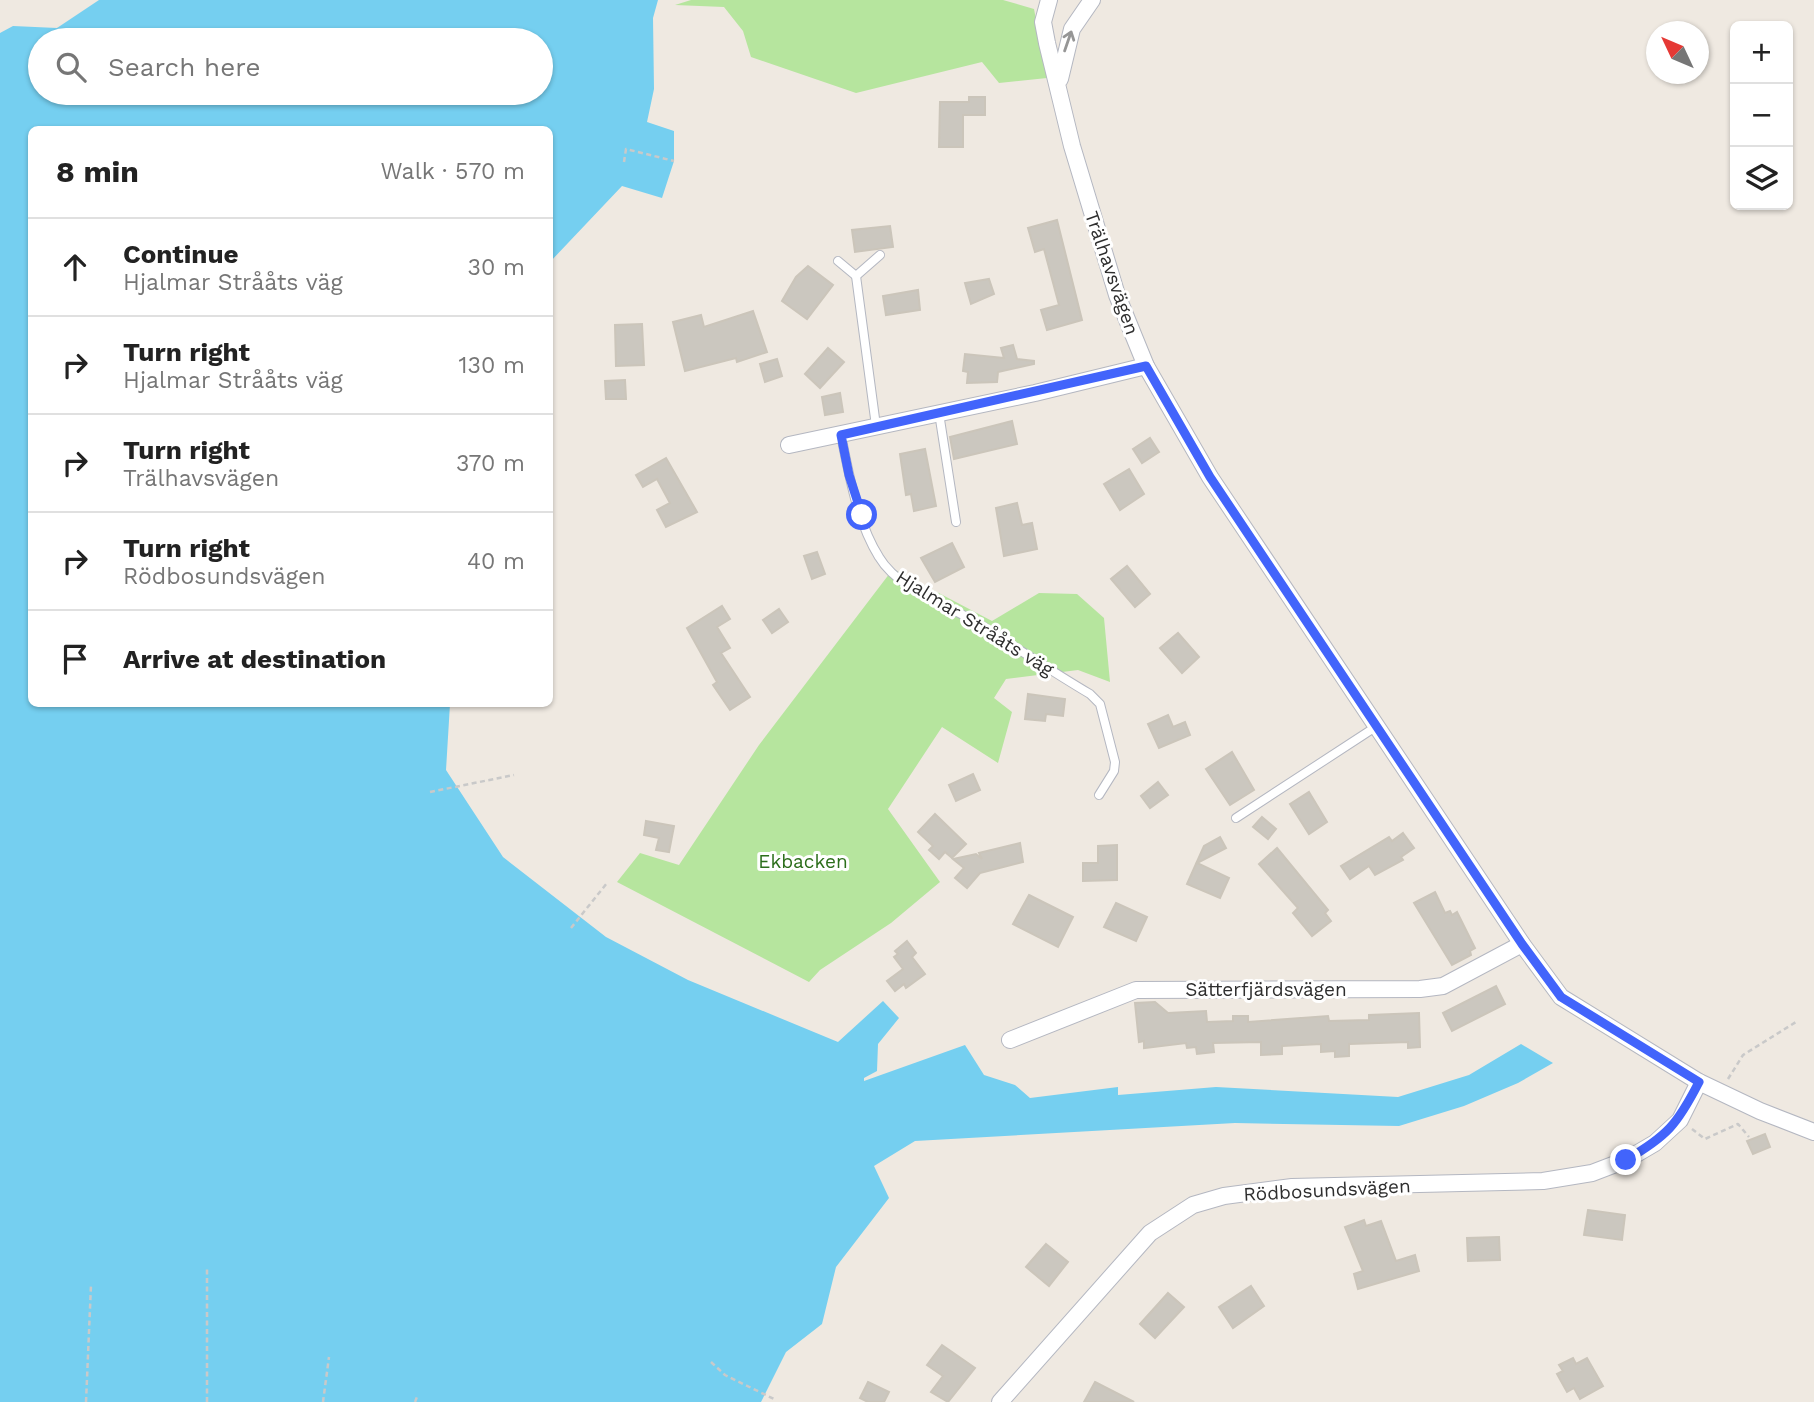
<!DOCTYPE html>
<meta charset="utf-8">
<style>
body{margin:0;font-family:"Work Sans",sans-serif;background:#f2f2f2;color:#222}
.controls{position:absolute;right:21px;top:21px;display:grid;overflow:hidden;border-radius:10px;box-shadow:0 2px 5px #0004}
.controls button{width:63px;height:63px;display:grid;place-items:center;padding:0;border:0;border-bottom:2px solid #e0e0e0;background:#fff;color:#222;font:35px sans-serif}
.compass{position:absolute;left:1646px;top:21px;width:63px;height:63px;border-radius:50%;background:#fff;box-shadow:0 2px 5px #0004;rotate:314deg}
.stop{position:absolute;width:21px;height:21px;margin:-16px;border:5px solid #4264fb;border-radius:50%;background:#fff}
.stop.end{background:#4264fb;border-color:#fff;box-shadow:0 2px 7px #0008}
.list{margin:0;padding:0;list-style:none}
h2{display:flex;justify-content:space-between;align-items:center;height:91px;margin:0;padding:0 28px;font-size:30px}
h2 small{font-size:23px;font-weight:400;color:#767676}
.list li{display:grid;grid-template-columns:46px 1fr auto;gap:21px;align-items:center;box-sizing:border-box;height:98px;padding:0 28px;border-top:2px solid #e0e0e0}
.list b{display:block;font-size:26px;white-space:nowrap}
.list p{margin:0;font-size:23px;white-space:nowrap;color:#767676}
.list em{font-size:23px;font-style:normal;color:#767676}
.icon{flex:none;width:38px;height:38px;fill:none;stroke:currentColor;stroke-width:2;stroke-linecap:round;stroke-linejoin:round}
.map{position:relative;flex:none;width:1814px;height:1402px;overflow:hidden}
.search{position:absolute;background:#fff;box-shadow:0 2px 5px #0004;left:28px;top:28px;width:525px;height:77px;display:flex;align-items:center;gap:18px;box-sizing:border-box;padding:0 24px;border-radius:38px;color:#767676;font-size:26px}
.panel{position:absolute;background:#fff;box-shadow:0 2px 5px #0004;left:28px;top:126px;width:525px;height:581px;border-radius:10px}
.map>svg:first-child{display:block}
.green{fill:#b6e59e}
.water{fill:#75cff0;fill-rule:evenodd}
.building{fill:#cbc7bf;stroke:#cbc5ba;stroke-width:2}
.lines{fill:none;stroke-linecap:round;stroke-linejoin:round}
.service-casing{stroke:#b4b7c1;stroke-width:10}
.minor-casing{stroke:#b4b7c1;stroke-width:18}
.path{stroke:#c9c9c9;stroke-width:2.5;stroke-dasharray:5 3.5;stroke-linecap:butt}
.service{stroke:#fff;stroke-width:8}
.minor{stroke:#fff;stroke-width:16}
.oneway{stroke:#969696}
.route{stroke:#4264fb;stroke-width:9}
.labels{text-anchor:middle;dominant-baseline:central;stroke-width:6;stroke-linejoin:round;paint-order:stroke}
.street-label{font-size:19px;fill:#2e2e2e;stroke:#fff}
.park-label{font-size:19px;fill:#2c6e1b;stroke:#fff}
</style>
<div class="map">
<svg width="1814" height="1402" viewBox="0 0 1814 1402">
<rect width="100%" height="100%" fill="#efe9e1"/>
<g class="green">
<polygon points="691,0 1003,0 1034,9 1047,78 999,83 982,62 856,93 751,57 743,31 724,7 675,5"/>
<polygon points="893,569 992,621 1039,593 1077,594 1104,618 1110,682 1078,670 1006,679 994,698 1012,712 998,763 942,727 888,809 940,882 891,923 820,970 809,982 617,882 640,853 679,865 759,745"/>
</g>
<path class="water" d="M99 0H658L653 18 654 89 647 122 674 131V161L662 198 622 186 550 262V130H32V704H450L446 770 503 857 606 937 688 980 838 1042 883 1001 899 1018 878 1044 877 1071 864 1078V1081L965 1045 984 1075 1015 1085 1030 1098 1118 1087V1095L1216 1087 1398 1097 1469 1075 1521 1044 1553 1063 1518 1083 1464 1106 1399 1126 1235 1123 915 1141 874 1166 889 1198 836 1267 822 1324 786 1352 761 1402H0V33L13 26 57 28ZM40 40H541V93H40Z"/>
<g class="building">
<polygon points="969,97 985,97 985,115 963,115 963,147 939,147 940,102 969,102"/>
<polygon points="1057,220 1082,320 1047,330 1041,310 1059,305 1044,249 1035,252 1028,228"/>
<polygon points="890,226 893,247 855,252 852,230"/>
<polygon points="808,266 833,285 807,319 782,301 796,277"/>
<polygon points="989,279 994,294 971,304 965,283"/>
<polygon points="918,290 920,310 886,315 883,296"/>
<polygon points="753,311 767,352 737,362 736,358 685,371 673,322 701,315 704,327"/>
<polygon points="642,324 644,365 616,366 615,325"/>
<polygon points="1013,345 1017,359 1034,361 1034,364 998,372 997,382 967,383 968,372 963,371 965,354 1004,358 1001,348"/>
<polygon points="828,348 844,362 820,388 805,374"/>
<polygon points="777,359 782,376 765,382 760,364"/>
<polygon points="625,380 626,399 606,399 605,381"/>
<polygon points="840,393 843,412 825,415 822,397"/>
<polygon points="1012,421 1017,444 954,459 950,437"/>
<polygon points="1150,438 1159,452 1142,463 1133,449"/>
<polygon points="925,449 936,506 914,511 911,494 906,495 900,454"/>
<polygon points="666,458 697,512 666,527 657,510 670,503 657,479 643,487 636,475"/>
<polygon points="1129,469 1144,494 1120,510 1104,484"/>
<polygon points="1017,503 1022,525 1032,523 1037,549 1004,556 996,508"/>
<polygon points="952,543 964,567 935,582 921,558"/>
<polygon points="817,552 825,574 812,579 804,556"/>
<polygon points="1127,566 1150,594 1135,607 1111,579"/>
<polygon points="722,606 730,619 717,627 730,648 721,653 750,697 730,710 713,685 717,682 687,628"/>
<polygon points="779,609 788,622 772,633 763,620"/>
<polygon points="1178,633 1199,657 1182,673 1160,648"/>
<polygon points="1028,694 1065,699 1063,716 1046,714 1045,721 1025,719"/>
<polygon points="1168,715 1173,727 1185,722 1190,735 1159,748 1148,724"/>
<polygon points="1232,752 1254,790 1230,805 1206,769"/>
<polygon points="973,774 980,790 956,801 949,785"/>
<polygon points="1158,782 1168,795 1150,808 1141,796"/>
<polygon points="1309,792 1327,822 1309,834 1290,804"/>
<polygon points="935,814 966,844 952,858 945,852 939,859 929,850 933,846 918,832"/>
<polygon points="1262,817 1276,829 1268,839 1253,827"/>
<polygon points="646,821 674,826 669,852 656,850 659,838 644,835"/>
<polygon points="1403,833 1414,848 1401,857 1403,860 1375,875 1369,866 1350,879 1341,866 1389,837 1392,841"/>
<polygon points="1220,837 1226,848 1197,863 1229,878 1220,898 1187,884 1204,846"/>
<polygon points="1020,843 1023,862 980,873 967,888 955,878 964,868 953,859 976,854 982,859 979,853"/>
<polygon points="1117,845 1117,880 1083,881 1083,863 1098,863 1098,846"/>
<polygon points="1277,848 1328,910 1325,913 1331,921 1312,936 1293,913 1298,908 1259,864"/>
<polygon points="1435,892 1445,913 1450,911 1452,915 1457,912 1475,948 1470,951 1471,955 1452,965 1414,903"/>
<polygon points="1029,895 1073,917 1058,947 1013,924"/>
<polygon points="1116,903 1147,917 1136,941 1104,927"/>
<polygon points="907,941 916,953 912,957 925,974 906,988 904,984 895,991 887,981 903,969 894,957 898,954 895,951"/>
<polygon points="1496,986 1505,1004 1452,1031 1443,1013"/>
<polygon points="1155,1002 1168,1013 1206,1011 1207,1022 1233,1021 1233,1016 1248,1016 1248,1022 1328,1016 1329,1021 1369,1020 1369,1015 1419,1013 1420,1047 1408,1048 1408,1042 1349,1044 1349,1056 1335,1057 1335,1051 1321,1052 1321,1044 1282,1046 1282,1054 1261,1055 1261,1042 1213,1043 1214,1052 1197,1054 1196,1047 1187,1048 1186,1043 1144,1048 1144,1041 1139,1042 1135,1003"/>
<polygon points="1765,1134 1770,1147 1753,1154 1747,1141"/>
<polygon points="1588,1210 1625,1215 1622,1240 1584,1235"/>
<polygon points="1364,1220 1366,1226 1381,1221 1396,1261 1415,1255 1419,1271 1358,1289 1354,1274 1363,1271 1345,1227"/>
<polygon points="1499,1237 1500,1260 1468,1261 1467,1238"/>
<polygon points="1046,1244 1068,1262 1049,1286 1026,1267"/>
<polygon points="1251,1286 1264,1306 1233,1328 1219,1307"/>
<polygon points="1168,1293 1184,1307 1155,1338 1140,1324"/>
<polygon points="942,1345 975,1368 948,1402 931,1392 943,1376 927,1365"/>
<polygon points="1573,1358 1576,1364 1587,1358 1603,1386 1580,1399 1574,1388 1567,1392 1557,1374 1563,1371 1559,1365"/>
<polygon points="868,1382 889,1392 884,1402 868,1402 860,1398"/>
<polygon points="1095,1382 1134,1402 1084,1402"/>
</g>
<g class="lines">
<defs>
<g id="service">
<polyline points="838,261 856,276 876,426"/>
<polyline points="856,276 880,255"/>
<polyline points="939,413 956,522"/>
<path d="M841 435C849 474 857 522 879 557 898 589 945 604 976 622 1014 646 1051 671 1090 694L1100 704 1115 762 1114 771 1099 795"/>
<polyline points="1236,818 1377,726"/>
</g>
<g id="minor">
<polyline points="1049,0 1043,22 1047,43 1072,146 1117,295 1146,366 1210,477 1522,944 1561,997 1699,1082 1760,1111 1814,1132"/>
<polyline points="1060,79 1072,29 1092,0"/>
<polyline points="789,445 1035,393 1146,366"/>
<polyline points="1010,1040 1136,990 1420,989 1443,986 1522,944"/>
<polyline points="1000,1402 1150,1233 1193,1205 1224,1196 1292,1187 1543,1181 1592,1173 1626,1160 1655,1143 1680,1120 1699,1082"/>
</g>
</defs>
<use href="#service" class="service-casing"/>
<use href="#minor" class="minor-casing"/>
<g class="path">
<polyline points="624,162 626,149 674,161"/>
<polyline points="430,792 514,775"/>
<polyline points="571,928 607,883"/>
<polyline points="1728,1079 1743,1055 1796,1022"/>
<polyline points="1692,1129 1705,1139 1738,1124 1749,1137"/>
<polyline points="711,1362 725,1375 776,1400"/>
<polyline points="86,1402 91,1285"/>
<polyline points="207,1402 207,1268"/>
<polyline points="323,1402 329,1357"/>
<polyline points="415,1402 418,1394"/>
</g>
<use href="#service" class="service"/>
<use href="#minor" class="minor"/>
</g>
<defs><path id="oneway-shaft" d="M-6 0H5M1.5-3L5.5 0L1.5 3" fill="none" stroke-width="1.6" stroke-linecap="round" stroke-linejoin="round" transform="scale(1.75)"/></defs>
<use class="oneway" href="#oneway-shaft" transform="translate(1068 41) rotate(-71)"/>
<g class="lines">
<path class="route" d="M862 515 849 475 841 435 1146 366 1210 477 1522 944 1561 997 1699 1082C1677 1125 1667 1136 1626 1160"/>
</g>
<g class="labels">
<g class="street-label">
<text transform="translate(1112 273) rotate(71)">Trälhavsvägen</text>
<text transform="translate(975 623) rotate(32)">Hjalmar Strååts väg</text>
<text x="1266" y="989">Sätterfjärdsvägen</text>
<text transform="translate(1327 1190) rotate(-3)">Rödbosundsvägen</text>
</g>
<g class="park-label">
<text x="803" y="861">Ekbacken</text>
</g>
</g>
</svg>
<div class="controls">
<button>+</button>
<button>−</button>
<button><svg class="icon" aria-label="layers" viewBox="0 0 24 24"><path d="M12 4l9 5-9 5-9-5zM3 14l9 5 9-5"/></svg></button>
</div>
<svg class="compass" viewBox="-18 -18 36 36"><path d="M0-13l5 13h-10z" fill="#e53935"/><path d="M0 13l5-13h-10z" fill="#767676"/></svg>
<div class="stop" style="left:862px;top:515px"></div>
<div class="stop end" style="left:1626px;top:1160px"></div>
<div class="search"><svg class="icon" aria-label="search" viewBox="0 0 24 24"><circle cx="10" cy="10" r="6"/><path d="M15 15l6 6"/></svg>Search here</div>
<section class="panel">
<h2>8 min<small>Walk · 570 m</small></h2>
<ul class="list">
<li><svg class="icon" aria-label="ahead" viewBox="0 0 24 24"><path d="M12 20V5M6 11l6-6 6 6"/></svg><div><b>Continue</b><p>Hjalmar Strååts väg</p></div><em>30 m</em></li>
<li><svg class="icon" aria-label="right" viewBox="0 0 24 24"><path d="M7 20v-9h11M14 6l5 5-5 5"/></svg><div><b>Turn right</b><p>Hjalmar Strååts väg</p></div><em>130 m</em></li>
<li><svg class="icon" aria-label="right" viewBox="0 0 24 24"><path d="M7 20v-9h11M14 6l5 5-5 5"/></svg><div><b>Turn right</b><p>Trälhavsvägen</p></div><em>370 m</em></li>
<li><svg class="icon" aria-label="right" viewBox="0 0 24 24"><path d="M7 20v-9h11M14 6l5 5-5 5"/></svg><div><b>Turn right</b><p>Rödbosundsvägen</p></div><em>40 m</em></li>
<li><svg class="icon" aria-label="arrive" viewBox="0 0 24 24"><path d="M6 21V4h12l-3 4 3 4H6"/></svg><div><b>Arrive at destination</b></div></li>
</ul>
</section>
</div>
